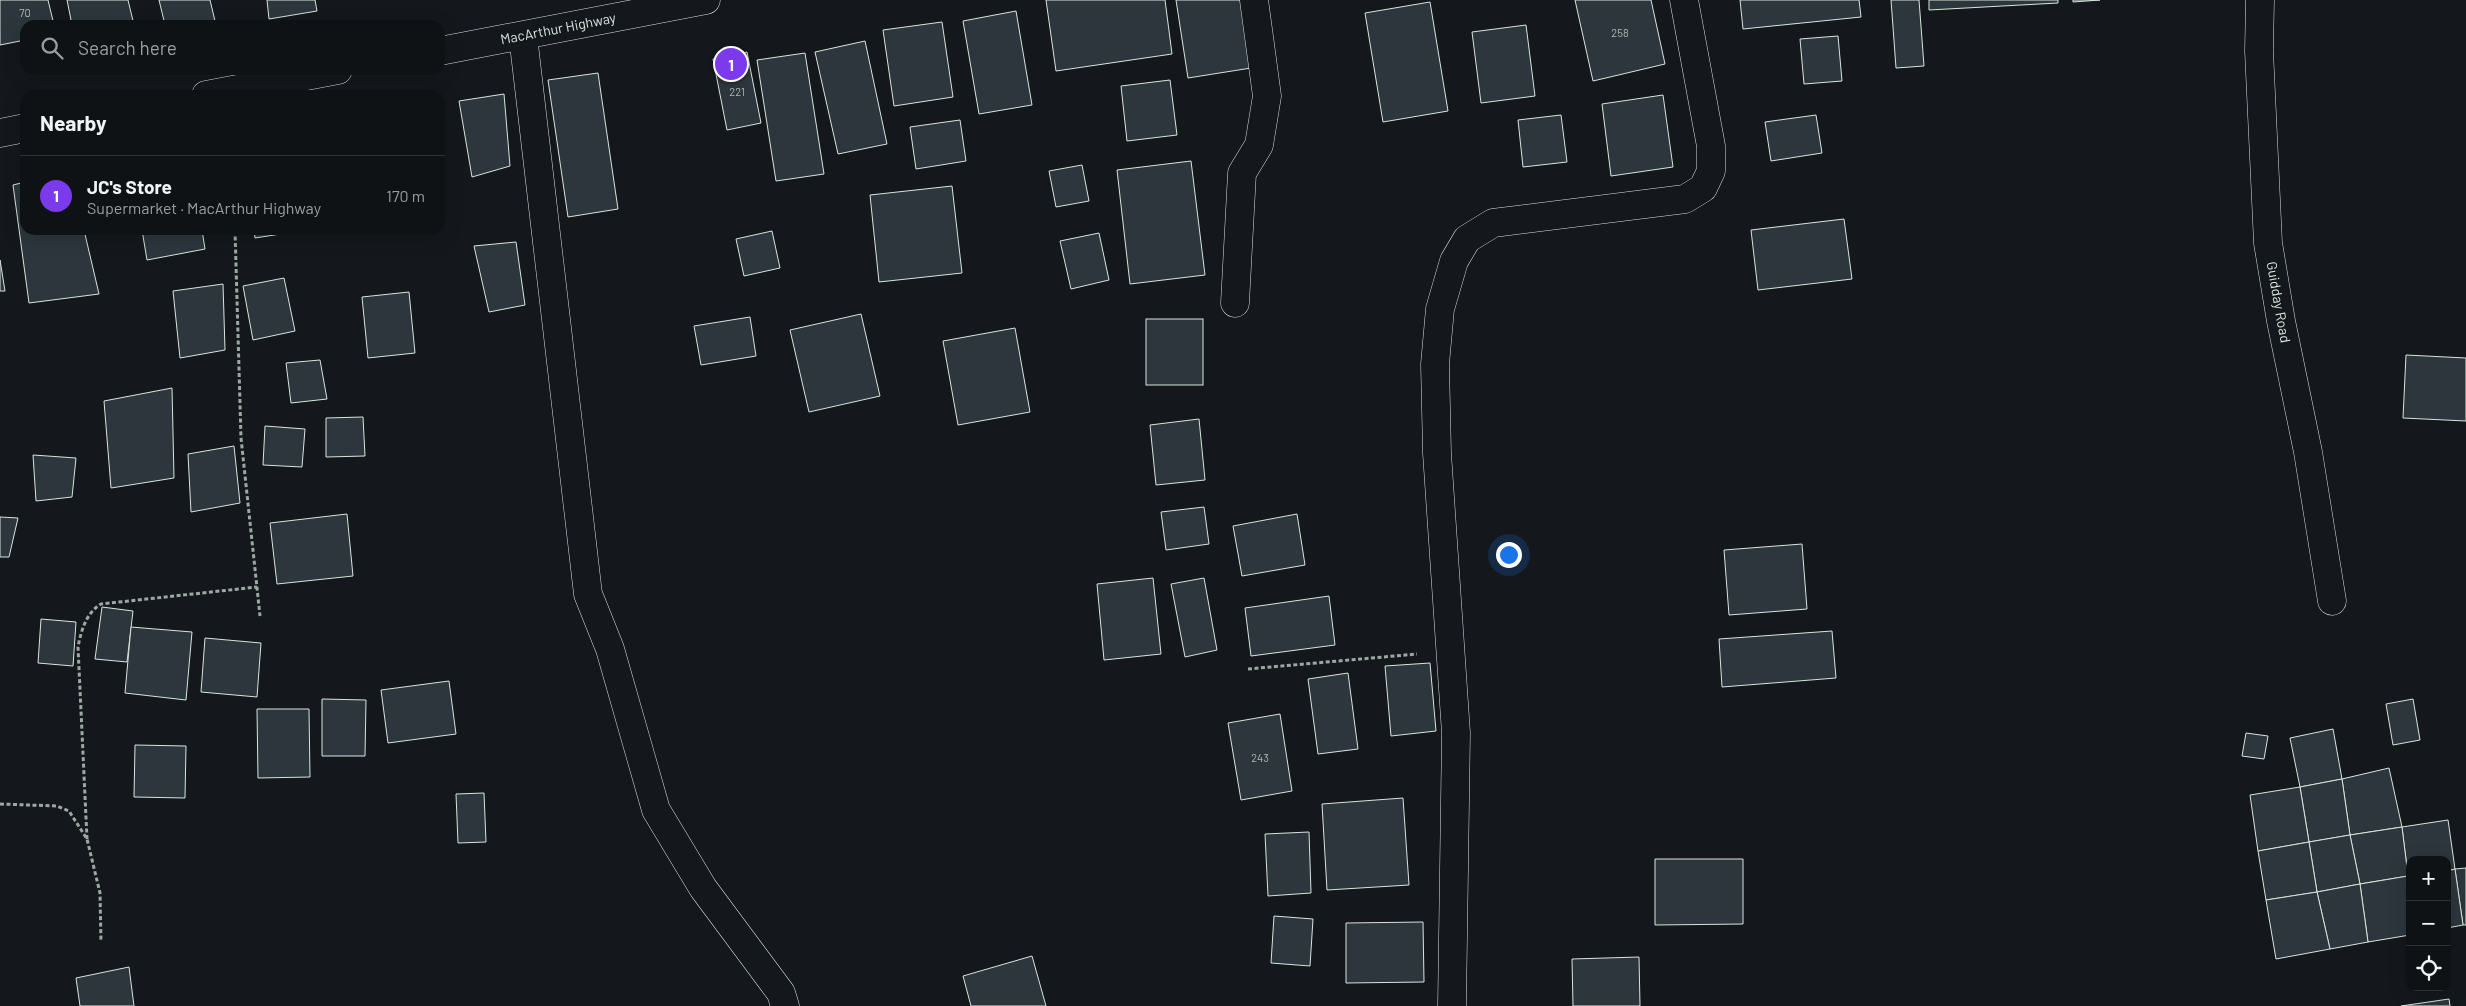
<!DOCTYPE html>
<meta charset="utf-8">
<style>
body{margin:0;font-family:Barlow,sans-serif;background:#1d2022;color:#f1f3f6}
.controls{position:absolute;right:15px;bottom:15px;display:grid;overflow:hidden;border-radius:10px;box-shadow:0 5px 20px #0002}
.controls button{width:45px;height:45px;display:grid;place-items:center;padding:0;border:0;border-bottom:1px solid #2f3234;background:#0f1215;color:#f1f3f6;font:25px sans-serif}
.you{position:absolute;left:1508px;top:554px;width:18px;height:18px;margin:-12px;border:4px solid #fff;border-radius:50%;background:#1a73e8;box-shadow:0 0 0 8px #1a73e833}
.badge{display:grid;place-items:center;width:32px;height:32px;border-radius:50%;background:#7c3aed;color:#fff;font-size:16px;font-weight:700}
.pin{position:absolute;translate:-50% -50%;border:2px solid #fff;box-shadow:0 1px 5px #0006}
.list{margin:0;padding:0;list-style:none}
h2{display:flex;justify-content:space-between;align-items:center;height:65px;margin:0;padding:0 20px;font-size:21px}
h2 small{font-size:16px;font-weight:400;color:#9b9ea0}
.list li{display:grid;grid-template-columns:32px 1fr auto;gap:15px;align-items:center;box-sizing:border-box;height:80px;padding:0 20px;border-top:1px solid #2f3234}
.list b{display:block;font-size:19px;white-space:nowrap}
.list p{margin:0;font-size:16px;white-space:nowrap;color:#9b9ea0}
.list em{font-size:16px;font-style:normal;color:#9b9ea0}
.icon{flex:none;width:28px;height:28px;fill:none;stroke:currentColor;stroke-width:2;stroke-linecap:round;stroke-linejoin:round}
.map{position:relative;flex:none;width:2466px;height:1006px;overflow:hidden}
.search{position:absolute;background:#0f1215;box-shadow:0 5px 20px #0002;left:20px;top:20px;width:425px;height:55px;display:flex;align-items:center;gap:12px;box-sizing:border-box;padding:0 18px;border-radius:15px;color:#9b9ea0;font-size:19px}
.panel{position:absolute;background:#0f1215;box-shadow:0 5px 20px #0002;left:20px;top:90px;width:425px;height:145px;border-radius:15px}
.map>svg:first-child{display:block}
.building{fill:#2c363c;stroke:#d8e6dc}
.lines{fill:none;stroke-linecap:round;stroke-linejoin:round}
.minor-casing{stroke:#d8e6dc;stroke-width:29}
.trunk-casing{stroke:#d8e6dc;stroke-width:29}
.path{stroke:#9da8a2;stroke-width:3;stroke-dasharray:4 2.5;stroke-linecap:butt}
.minor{stroke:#14181c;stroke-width:28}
.trunk{stroke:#14181c;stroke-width:28}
.labels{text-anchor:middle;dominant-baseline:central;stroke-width:4;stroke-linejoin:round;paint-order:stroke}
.number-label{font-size:11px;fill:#adbab4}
.street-label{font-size:14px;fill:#d8e6dc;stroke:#14181c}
</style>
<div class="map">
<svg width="2466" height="1006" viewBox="0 0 2466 1006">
<rect width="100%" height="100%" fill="#14181c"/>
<g class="building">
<polygon points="0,0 48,0 54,25 25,25 25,40 0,45"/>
<polygon points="67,0 128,0 134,25 72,25"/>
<polygon points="159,0 210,0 216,25 165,25"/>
<polygon points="267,0 315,0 317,11 269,19"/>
<polygon points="1046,0 1165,0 1172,54 1056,71"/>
<polygon points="1176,0 1241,0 1251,68 1188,78"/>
<polygon points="1575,0 1651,0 1665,64 1593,81"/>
<polygon points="1740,0 1859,0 1861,17 1743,29"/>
<polygon points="1891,0 1919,0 1924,66 1896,68"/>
<polygon points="1929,0 2058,0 2058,3 1929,10"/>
<polygon points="2073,0 2100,0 2073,2"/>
<polygon points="1430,2 1448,111 1383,122 1365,13"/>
<polygon points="1016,11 1032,105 979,114 963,21"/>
<polygon points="942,22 953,97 894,106 883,30"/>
<polygon points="1526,25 1535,96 1481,103 1472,32"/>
<polygon points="1838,36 1842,81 1804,84 1800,39"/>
<polygon points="865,41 887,144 838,154 815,52"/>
<polygon points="747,52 761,123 727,130 713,59"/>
<polygon points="805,53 824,174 776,181 757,60"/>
<polygon points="598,73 618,209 568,217 548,80"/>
<polygon points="1170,80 1177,135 1127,141 1121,86"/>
<polygon points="504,94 510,166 472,177 459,101"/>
<polygon points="1663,95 1673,167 1611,176 1602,104"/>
<polygon points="1561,115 1567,162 1523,167 1518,120"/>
<polygon points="1816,115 1822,153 1771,161 1765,122"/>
<polygon points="960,120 966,161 916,169 910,127"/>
<polygon points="1191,161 1205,275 1130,284 1117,170"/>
<polygon points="1082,165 1089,201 1056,207 1049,171"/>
<polygon points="25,182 25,230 84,230 99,294 29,303 13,185"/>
<polygon points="952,186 962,273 879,282 870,195"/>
<polygon points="1844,219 1852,279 1758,290 1751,230"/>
<polygon points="142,230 202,230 205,249 147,260"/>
<polygon points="254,230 299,230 300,231 255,238"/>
<polygon points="772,231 780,268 744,276 736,239"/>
<polygon points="1099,233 1109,280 1071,289 1060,241"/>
<polygon points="516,242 525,305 489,312 474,246"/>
<polygon points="0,260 5,291 0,291"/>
<polygon points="284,278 295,331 253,340 243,286"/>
<polygon points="223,284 225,350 180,358 173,291"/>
<polygon points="409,292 415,353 368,358 362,297"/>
<polygon points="861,314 880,396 809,412 790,330"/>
<polygon points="750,317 756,356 701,365 694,326"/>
<rect x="1146" y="319" width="57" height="66"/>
<polygon points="1015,328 1030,412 958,425 943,341"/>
<polygon points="2406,355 2466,358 2466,421 2403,418"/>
<polygon points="320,360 327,399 291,403 286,363"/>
<polygon points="172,388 174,478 111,488 104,401"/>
<polygon points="363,417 365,456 326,457 326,418"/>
<polygon points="1199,419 1205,480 1156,485 1150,425"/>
<polygon points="265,426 305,429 302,467 263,465"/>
<polygon points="234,446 240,503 191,512 188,454"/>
<polygon points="33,455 76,458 72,497 36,501"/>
<polygon points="1204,507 1209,544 1166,550 1161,512"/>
<polygon points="347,514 353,576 277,584 270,523"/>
<polygon points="1297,514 1305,565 1242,576 1233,526"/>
<polygon points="0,517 18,518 9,557 0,557"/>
<polygon points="1802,544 1807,609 1729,615 1724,550"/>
<polygon points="1153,578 1161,654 1104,660 1097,584"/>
<polygon points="1204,578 1217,650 1185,657 1171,584"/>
<polygon points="1329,596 1335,645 1251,656 1245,608"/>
<polygon points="102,607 133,611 127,662 95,659"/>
<polygon points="41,619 76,622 73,666 38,663"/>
<polygon points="131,627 192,632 186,700 125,693"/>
<polygon points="1832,631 1836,678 1722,687 1719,639"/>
<polygon points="205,638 261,643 257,697 201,692"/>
<polygon points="1430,663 1436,731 1391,736 1385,666"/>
<polygon points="1348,673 1358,749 1318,754 1308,679"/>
<polygon points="449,681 456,734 388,743 381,690"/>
<polygon points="322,699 366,700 365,756 322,756"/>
<polygon points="2413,699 2420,740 2393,745 2386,704"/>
<polygon points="257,709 309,709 310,777 258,778"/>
<polygon points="1280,714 1292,791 1241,800 1228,723"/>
<polygon points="2333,729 2342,779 2300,787 2290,738"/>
<polygon points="2246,733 2268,736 2264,759 2242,756"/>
<polygon points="135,745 186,746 185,798 134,797"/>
<polygon points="2389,768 2402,827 2350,835 2342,779"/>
<polygon points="2342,779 2350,835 2309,842 2300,787"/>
<polygon points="2300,787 2309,842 2258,851 2250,795"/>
<polygon points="484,793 486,842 458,843 456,794"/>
<polygon points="1403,798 1409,885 1327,890 1322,804"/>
<polygon points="2448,820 2455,869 2447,871 2447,860 2410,860 2408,876 2402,827"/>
<polygon points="2402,827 2408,876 2360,884 2350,835"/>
<polygon points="1309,832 1311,893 1268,896 1265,834"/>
<polygon points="2350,835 2360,884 2317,892 2309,842"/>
<polygon points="2309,842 2317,892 2266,900 2258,851"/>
<polygon points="1655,859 1743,859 1743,924 1655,925"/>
<polygon points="2466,868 2466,925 2463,925 2455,869"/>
<polygon points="2455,869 2463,925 2447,928 2447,871"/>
<polygon points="2408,876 2410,935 2368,942 2360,884"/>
<polygon points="2360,884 2368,942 2330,949 2317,892"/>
<polygon points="2317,892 2330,949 2276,959 2266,900"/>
<polygon points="1274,916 1313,919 1310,966 1271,963"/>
<polygon points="1423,922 1424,982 1346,983 1346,923"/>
<polygon points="1032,956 1046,1006 971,1006 963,976"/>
<polygon points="1639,957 1640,1006 1573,1006 1572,959"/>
<polygon points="129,967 134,1006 80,1006 76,978"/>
<polygon points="2449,999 2450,1006 2401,1006"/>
</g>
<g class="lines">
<defs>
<g id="minor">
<polyline points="2260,0 2259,51 2268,243 2281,321 2308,452 2332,601"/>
<polyline points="523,36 588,594 610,649 656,810 703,888 781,993 785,1006"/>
<polyline points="1235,303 1242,173 1259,145 1267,96 1254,0"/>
<polyline points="1452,1006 1456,733 1437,453 1435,364 1440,309 1454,261 1467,239 1493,223 1685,199 1703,188 1711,171 1711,146 1684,0"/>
</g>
<g id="trunk">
<polyline points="440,51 706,0"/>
<polyline points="206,95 338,70"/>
<polyline points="0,133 25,128"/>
</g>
</defs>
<use href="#minor" class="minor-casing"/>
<use href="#trunk" class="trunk-casing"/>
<g class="path">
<polyline points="235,230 241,438 260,616"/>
<polyline points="1248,669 1417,654"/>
<polyline points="0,804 57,806 69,811 87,839 100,893 101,942"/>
<path d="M87 839 78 647C81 631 86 613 101 604L257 587"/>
</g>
<use href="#minor" class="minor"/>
<use href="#trunk" class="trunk"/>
</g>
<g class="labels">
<g class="number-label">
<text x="25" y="12">70</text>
<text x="1620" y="32">258</text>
<text x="737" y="91">221</text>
<text x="1260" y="757">243</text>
</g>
<g class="street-label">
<text transform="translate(558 28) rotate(-11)">MacArthur Highway</text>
<text transform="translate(2279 302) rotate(80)">Guidday Road</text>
</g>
</g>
</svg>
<div class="controls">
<button>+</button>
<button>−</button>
<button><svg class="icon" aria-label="locate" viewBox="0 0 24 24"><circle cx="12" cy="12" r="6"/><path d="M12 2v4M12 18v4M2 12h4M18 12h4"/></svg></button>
</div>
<div class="you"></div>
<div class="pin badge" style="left:731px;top:64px">1</div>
<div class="search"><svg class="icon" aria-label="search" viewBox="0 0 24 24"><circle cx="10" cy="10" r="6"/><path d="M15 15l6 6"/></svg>Search here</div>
<section class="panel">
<h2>Nearby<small></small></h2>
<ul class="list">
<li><span class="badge">1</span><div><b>JC's Store</b><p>Supermarket · MacArthur Highway</p></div><em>170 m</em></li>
</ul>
</section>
</div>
